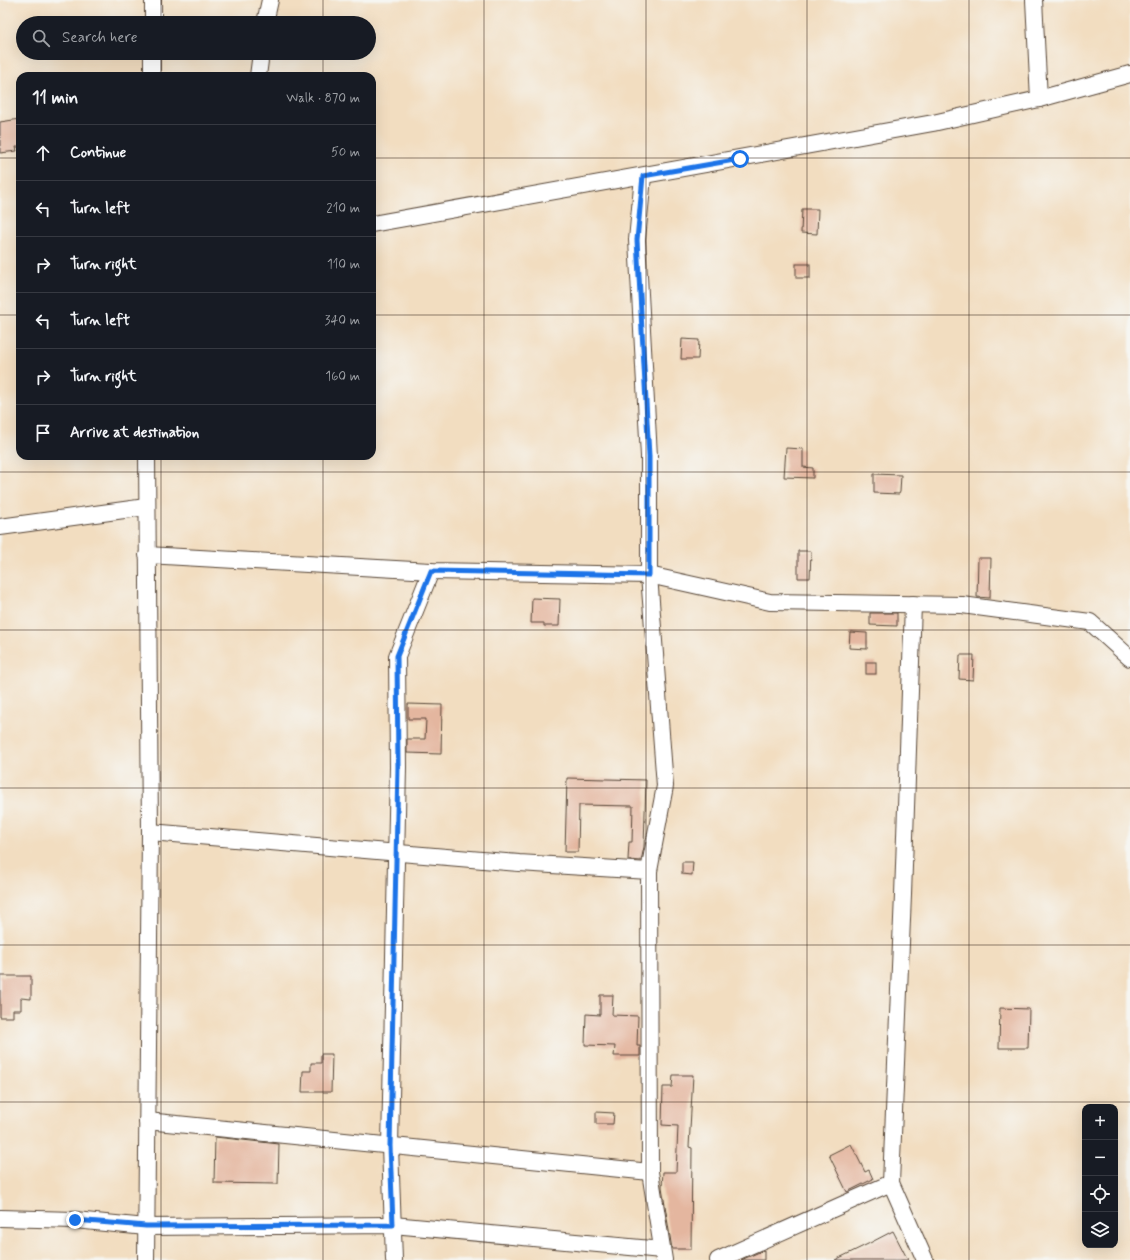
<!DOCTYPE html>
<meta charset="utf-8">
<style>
body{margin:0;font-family:Mynerve,sans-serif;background:#242831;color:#f1f3f6}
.controls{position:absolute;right:12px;bottom:12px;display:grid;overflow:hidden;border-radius:8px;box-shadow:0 4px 16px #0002}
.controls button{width:36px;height:36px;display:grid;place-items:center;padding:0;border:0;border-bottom:1px solid #363941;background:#171b24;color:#f1f3f6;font:20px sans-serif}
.stop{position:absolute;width:12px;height:12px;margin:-9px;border:3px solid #1a73e8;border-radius:50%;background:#fff}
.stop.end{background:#1a73e8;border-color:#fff;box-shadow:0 1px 4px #0008}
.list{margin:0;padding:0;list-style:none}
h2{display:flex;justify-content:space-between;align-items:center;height:52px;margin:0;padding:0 16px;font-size:17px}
h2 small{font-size:13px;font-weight:400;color:#9ea1a6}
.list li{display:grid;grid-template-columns:26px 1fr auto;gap:12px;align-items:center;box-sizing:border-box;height:56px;padding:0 16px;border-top:1px solid #363941}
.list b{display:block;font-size:15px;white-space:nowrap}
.list em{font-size:13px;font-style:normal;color:#9ea1a6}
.icon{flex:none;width:22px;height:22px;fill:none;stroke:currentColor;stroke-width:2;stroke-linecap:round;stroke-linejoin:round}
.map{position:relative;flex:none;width:1130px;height:1260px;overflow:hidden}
.search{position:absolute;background:#171b24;box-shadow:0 4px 16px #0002;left:16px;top:16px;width:360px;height:44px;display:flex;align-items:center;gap:10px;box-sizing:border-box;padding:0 14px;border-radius:22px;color:#9ea1a6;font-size:15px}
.panel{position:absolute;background:#171b24;box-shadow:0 4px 16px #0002;left:16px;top:72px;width:360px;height:388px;border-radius:12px}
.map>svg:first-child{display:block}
.building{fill:#e4b69f}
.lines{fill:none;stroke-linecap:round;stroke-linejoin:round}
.minor-casing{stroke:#564536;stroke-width:18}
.minor{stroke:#fff;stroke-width:16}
.route{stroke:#1a73e8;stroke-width:5}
.grid{fill:none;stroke:#3b2a1e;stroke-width:1;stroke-opacity:0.55}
</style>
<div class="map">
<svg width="1130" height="1260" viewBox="0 0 1130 1260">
<rect width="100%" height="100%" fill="#f6f6f2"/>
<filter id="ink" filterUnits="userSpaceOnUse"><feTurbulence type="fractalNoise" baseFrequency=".025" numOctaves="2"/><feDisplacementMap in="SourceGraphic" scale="8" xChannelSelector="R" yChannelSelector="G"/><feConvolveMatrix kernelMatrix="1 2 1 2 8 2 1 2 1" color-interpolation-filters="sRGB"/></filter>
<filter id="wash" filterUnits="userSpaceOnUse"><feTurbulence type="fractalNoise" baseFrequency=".012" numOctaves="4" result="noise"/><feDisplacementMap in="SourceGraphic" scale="16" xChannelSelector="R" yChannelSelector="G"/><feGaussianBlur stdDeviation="0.9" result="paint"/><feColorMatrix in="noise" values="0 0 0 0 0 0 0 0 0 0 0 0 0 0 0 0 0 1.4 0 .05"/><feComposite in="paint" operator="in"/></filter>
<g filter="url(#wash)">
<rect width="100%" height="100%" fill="#f2ddc0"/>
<g id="blocks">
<g class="building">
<polygon points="20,119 20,147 16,147 17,151 0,153 0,122"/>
<polygon points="802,209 818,209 817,234 801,233"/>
<rect x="796" y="264" width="14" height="14"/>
<polygon points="682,339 699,340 698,359 681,359"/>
<polygon points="786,448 803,449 803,467 813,468 813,478 784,477"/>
<polygon points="874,474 901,475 900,492 899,494 874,493"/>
<polygon points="798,551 811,551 810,578 798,578"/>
<polygon points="978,558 991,558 990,598 977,597"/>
<polygon points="532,598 560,599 559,626 544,626 544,623 531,623"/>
<polygon points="870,613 897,613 897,626 870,625"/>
<polygon points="850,632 867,633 867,649 849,648"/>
<polygon points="960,655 974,655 973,680 959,679"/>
<rect x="866" y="662" width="10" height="12"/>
<polygon points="408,704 442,705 441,754 407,753 407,739 425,739 426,719 408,719"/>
<polygon points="567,778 646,780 644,847 641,861 628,860 629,842 632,842 633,806 579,805 578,852 565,852"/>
<polygon points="682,862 693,862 692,875 682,874"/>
<polygon points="0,976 31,976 31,999 21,998 21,1010 13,1010 13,1017 0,1017"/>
<polygon points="600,995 613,995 612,1015 638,1016 637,1046 640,1046 640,1056 614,1056 615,1046 585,1045 586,1014 600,1015"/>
<polygon points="1000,1008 1029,1009 1028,1048 999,1048"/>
<polygon points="321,1054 332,1054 331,1092 302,1092 303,1071 311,1071 311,1063 321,1063"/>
<polygon points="673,1075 693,1075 689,1147 692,1148 691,1249 672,1249 662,1187 663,1172 676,1172 678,1126 662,1125 663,1087 672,1087"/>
<polygon points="596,1112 614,1113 613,1124 596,1124"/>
<polygon points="215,1137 279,1144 278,1184 214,1183"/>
<polygon points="851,1144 865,1172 869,1170 873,1179 847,1192 829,1155"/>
<polygon points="893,1231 908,1260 835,1260 868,1244"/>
<polygon points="764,1250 764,1260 741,1260"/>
</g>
</g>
</g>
<g filter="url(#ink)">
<use href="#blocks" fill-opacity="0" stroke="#564536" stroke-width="1"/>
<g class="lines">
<defs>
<g id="minor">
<polyline points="153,23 153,0"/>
<polyline points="265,23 270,0"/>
<polyline points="152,76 152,53"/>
<polyline points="258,76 261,53"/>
<polyline points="1039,99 1130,74"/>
<polyline points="643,176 637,240 649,456 649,575 665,786 649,871"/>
<polyline points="372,224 933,123 1039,99 1034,0"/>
<polyline points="0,527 146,507"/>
<polyline points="147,555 431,571 649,575 770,602 962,605 1090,622 1130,658"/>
<polyline points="147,1121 650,1172 649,871 519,863 150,832"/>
<polyline points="650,1172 664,1260"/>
<polyline points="891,1183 903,895 913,604"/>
<polyline points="0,1218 75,1220 146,1227 393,1225 662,1250"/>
<polyline points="146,1260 150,832 147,456"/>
<polyline points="394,1260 390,1146 398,767 397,656 431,571"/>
<polyline points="718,1260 891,1183 925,1260"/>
</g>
</defs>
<use href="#minor" class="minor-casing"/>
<use href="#minor" class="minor"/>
</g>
</g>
<g class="lines" filter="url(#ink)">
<polyline class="route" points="75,1220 146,1226 393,1225 390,1146 398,767 397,656 431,571 649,575 649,456 637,240 643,176 740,159"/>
</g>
<path class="grid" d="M161 0V23M323 0V23M484 0V1260M646 0V1260M807 0V1260M969 0V1260M161 53V76M323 53V76M0 158H20M372 158H1130M0 315H20M372 315H1130M161 456V1260M323 456V1260M0 472H1130M0 630H1130M0 788H1130M0 945H1130M0 1102H1130"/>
</svg>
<div class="controls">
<button>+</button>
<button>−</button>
<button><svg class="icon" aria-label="locate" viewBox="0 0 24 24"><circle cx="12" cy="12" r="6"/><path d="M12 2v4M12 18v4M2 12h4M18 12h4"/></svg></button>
<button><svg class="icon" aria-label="layers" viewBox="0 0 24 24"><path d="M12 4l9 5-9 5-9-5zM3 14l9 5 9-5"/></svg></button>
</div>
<div class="stop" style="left:740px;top:159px"></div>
<div class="stop end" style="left:75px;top:1220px"></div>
<div class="search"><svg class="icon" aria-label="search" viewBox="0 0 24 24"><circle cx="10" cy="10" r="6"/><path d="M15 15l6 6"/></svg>Search here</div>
<section class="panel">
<h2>11 min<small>Walk · 870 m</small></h2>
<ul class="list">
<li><svg class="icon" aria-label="ahead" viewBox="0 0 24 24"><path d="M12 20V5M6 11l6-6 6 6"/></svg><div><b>Continue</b></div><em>50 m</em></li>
<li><svg class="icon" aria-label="left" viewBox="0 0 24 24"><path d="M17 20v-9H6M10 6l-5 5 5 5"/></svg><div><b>Turn left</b></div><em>210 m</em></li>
<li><svg class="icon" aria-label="right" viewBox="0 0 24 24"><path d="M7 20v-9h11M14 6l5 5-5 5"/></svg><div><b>Turn right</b></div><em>110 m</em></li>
<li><svg class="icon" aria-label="left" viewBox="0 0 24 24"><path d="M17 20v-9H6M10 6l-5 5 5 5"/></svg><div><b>Turn left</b></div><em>340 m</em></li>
<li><svg class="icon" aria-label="right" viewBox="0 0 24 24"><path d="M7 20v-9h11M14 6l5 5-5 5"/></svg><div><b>Turn right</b></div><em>160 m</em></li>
<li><svg class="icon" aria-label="arrive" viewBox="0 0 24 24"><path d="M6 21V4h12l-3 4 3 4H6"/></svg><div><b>Arrive at destination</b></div></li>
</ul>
</section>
</div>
